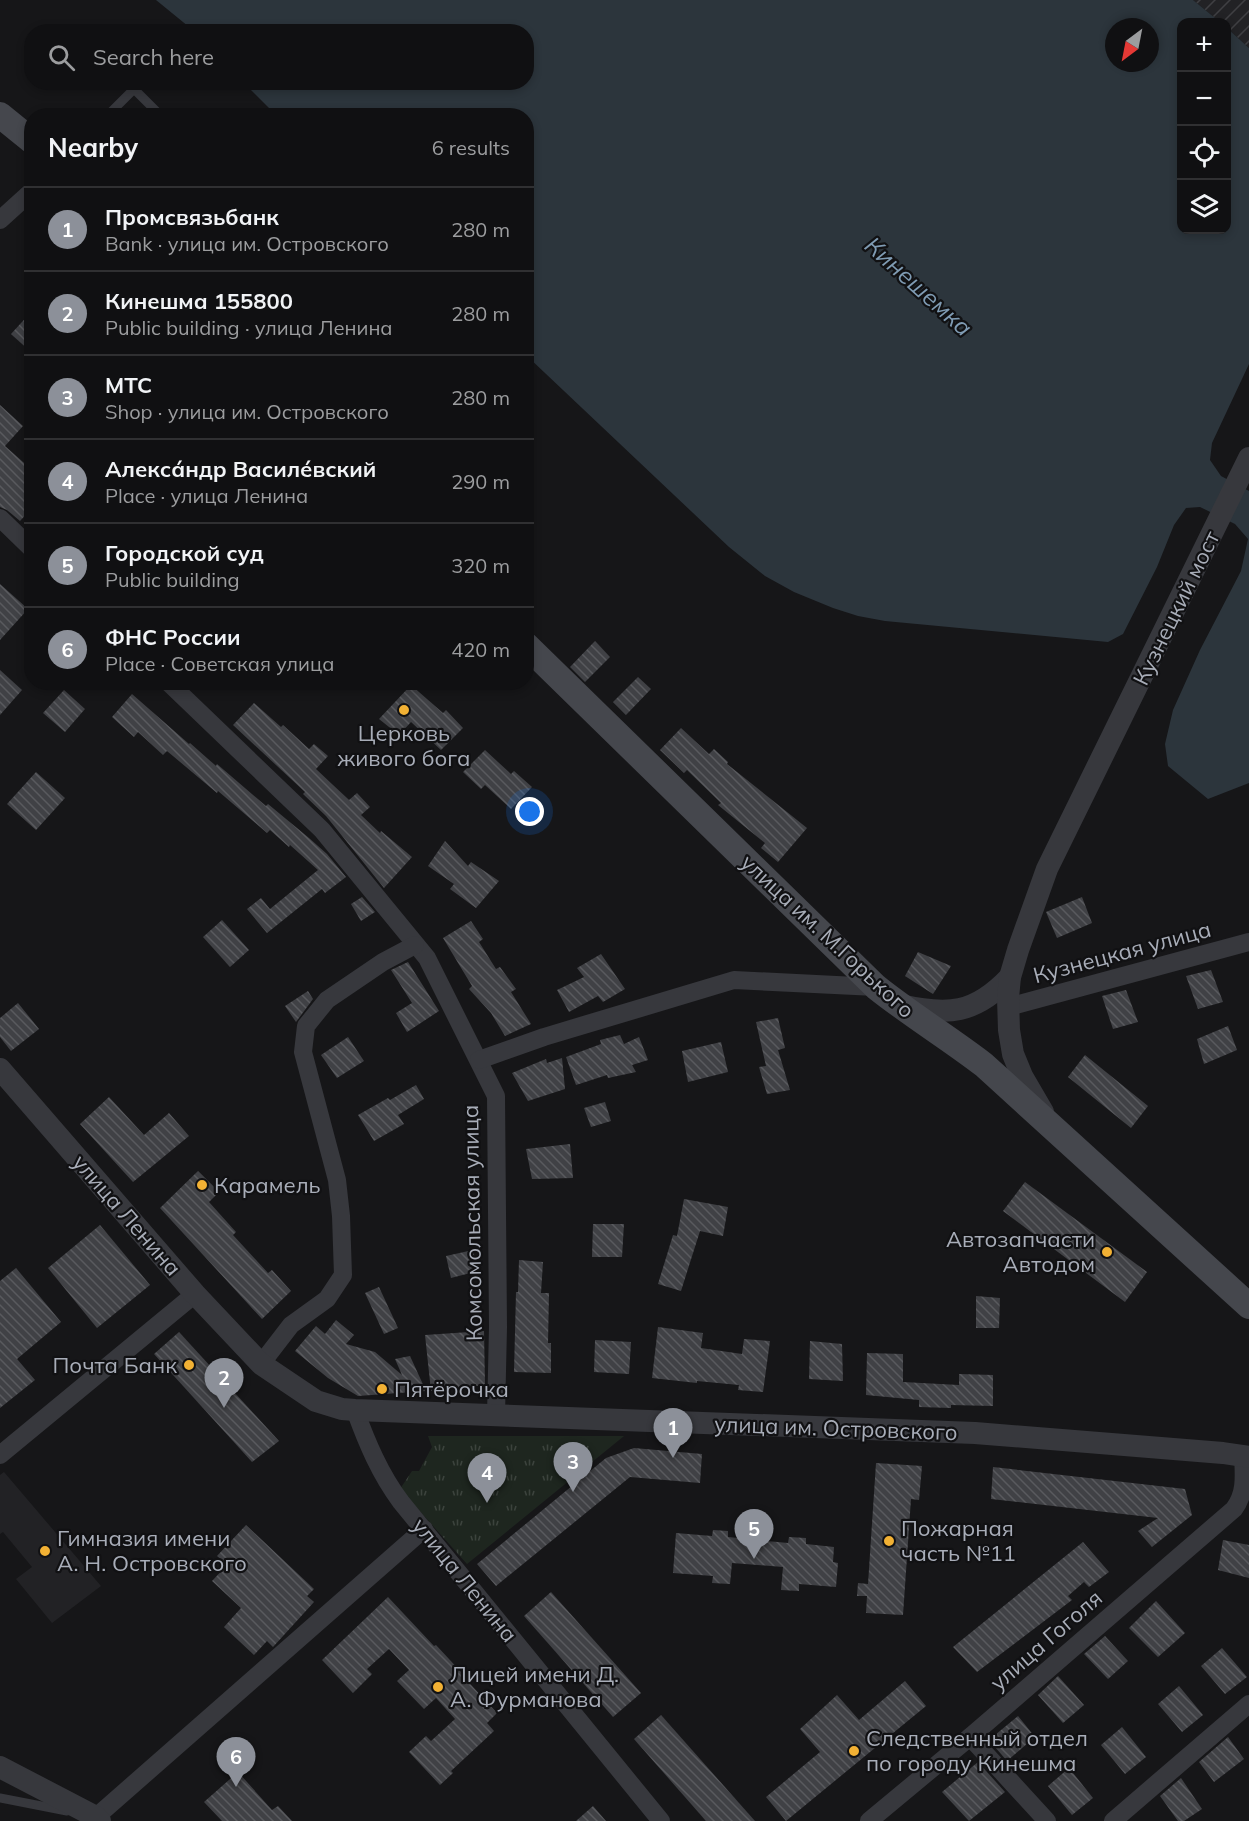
<!DOCTYPE html>
<meta charset="utf-8">
<style>
body{margin:0;font-family:Mulish,sans-serif;background:#1e1e20;color:#f1f3f6}
.controls{position:absolute;right:18px;top:18px;display:grid;overflow:hidden;border-radius:12px;box-shadow:0 3px 9px #0003}
.controls button{width:54px;height:54px;display:grid;place-items:center;padding:0;border:0;border-bottom:2px solid #303032;background:#101012;color:#f1f3f6;font:30px sans-serif}
.compass{position:absolute;left:1105px;top:18px;width:54px;height:54px;border-radius:50%;background:#101012;box-shadow:0 3px 9px #0003;rotate:212deg}
.you{position:absolute;left:530px;top:812px;width:21px;height:21px;margin:-15px;border:4px solid #fff;border-radius:50%;background:#1a73e8;box-shadow:0 0 0 9px #1a73e833}
.badge{display:grid;place-items:center;width:39px;height:39px;border-radius:50%;background:#8c9099;color:#fff;font-size:20px;font-weight:700}
.pin{position:absolute;translate:-50% -50px;filter:drop-shadow(0 2px 3px #0008)}
.pin::after{content:'';position:absolute;top:32px;width:21px;height:18px;background:inherit;clip-path:polygon(0 0,100% 0,50% 100%)}
.list{margin:0;padding:0;list-style:none}
h2{display:flex;justify-content:space-between;align-items:center;height:78px;margin:0;padding:0 24px;font-size:26px}
h2 small{font-size:20px;font-weight:400;color:#9c9d9f}
.list li{display:grid;grid-template-columns:39px 1fr auto;gap:18px;align-items:center;box-sizing:border-box;height:84px;padding:0 24px;border-top:2px solid #303032}
.list b{display:block;font-size:22px;white-space:nowrap}
.list p{margin:0;font-size:20px;white-space:nowrap;color:#9c9d9f}
.list em{font-size:20px;font-style:normal;color:#9c9d9f}
.icon{flex:none;width:33px;height:33px;fill:none;stroke:currentColor;stroke-width:2;stroke-linecap:round;stroke-linejoin:round}
.map{position:relative;flex:none;width:1249px;height:1821px;overflow:hidden}
.search{position:absolute;background:#101012;box-shadow:0 3px 9px #0003;left:24px;top:24px;width:510px;height:66px;display:flex;align-items:center;gap:15px;box-sizing:border-box;padding:0 21px;border-radius:24px;color:#9c9d9f;font-size:22px}
.panel{position:absolute;background:#101012;box-shadow:0 3px 9px #0003;left:24px;top:108px;width:510px;height:582px;border-radius:24px}
.map>svg:first-child{display:block}
.built{fill:#222225}
.industrial{fill:url(#industrial-furrows)}
.grass{fill:url(#grass-tufts)}
.water{fill:#2c353c;fill-rule:evenodd}
.building{fill:url(#building-back-hatch)}
.lines{fill:none;stroke-linecap:round;stroke-linejoin:round}
.service{stroke:#37383d;stroke-width:9}
.minor{stroke:#37383d;stroke-width:18}
.tertiary{stroke:#37383d;stroke-width:22}
.secondary{stroke:#45474d;stroke-width:26}
.poi-dot{fill:#f2b134;stroke:#111113;stroke-width:2}
.labels{text-anchor:middle;dominant-baseline:central;stroke-width:4.5;stroke-linejoin:round;paint-order:stroke}
.street-label{font-size:22px;fill:#a8adb8;stroke:#111113}
.poi-label{font-size:22px;fill:#a8adb8;stroke:#111113;text-anchor:start}
.water-label{font-size:24px;font-style:italic;fill:#7f9bb3;stroke:#111113}
</style>
<div class="map">
<svg width="1249" height="1821" viewBox="0 0 1249 1821">
<defs>
<pattern id="industrial-furrows" width="10" height="10" patternUnits="userSpaceOnUse" patternTransform="scale(1.5)"><rect width="10" height="10" fill="#222225"/><path d="M-1 1l2-2M0 10L10 0M9 11l2-2" fill="none" stroke="#3f3f43"/></pattern>
<pattern id="grass-tufts" width="24" height="20" patternUnits="userSpaceOnUse" patternTransform="scale(1.5)"><rect width="24" height="20" fill="#1e261f"/><path d="M3 7l-1-3M5 7V3M7 7l1-3M15 17l-1-3M17 17v-4M19 17l1-3" fill="none" stroke="#3c433d"/></pattern>
<pattern id="building-back-hatch" width="6" height="6" patternUnits="userSpaceOnUse" patternTransform="scale(1.5)"><rect width="6" height="6" fill="#404145"/><path d="M-1 5l2 2M0 0l6 6M5-1l2 2" fill="none" stroke="#595a5e"/></pattern>
</defs>
<rect width="100%" height="100%" fill="#161618"/>
<polygon class="built" points="4,1472 101,1586 52,1623 16,1579 32,1567 3,1532 0,1534 0,1475"/>
<polygon class="industrial" points="1193,0 1249,0 1249,48 1227,28 1226,22 1220,22"/>
<polygon class="grass" points="428,1436 624,1436 467,1564 400,1489 412,1471 419,1471 432,1447"/>
<path class="water" d="M156 0H1193L1220 22H1182V230H1226L1227 28 1249 48V364L1212 443 1210 460 1221 476 1249 491V783L1208 799 1168 766 1165 744 1173 710 1200 650 1241 571 1248 539 1235 524 1200 507 1186 508 1174 525 1157 567 1123 634 1108 642 885 621 858 616 833 608 794 592 765 576 729 547 527 356 526 116 276 115 244 83 526 82V32L194 31ZM1114 27H1150V63H1114Z"/>
<g class="building">
<polygon points="32,311 32,353 11,334"/>
<polygon points="0,405 23,426 5,446 32,470 32,508 20,521 7,510 0,507"/>
<polygon points="0,584 28,609 0,640"/>
<polygon points="595,641 610,657 585,682 570,667"/>
<polygon points="0,670 22,690 0,715"/>
<polygon points="638,677 651,689 626,715 613,702"/>
<polygon points="411,685 443,713 446,710 463,728 441,750 411,722 399,735 379,719"/>
<polygon points="64,690 85,709 65,732 43,713"/>
<polygon points="132,694 189,744 190,743 216,766 217,764 266,806 268,804 309,838 327,854 346,877 325,893 322,889 267,933 247,909 261,898 270,909 318,870 290,845 289,847 270,830 267,833 218,791 217,793 167,751 163,755 138,732 134,737 112,717"/>
<polygon points="254,703 281,727 283,725 309,749 314,744 328,756 316,769 349,800 357,793 370,807 361,815 380,833 381,831 412,857 384,888 326,816 303,794 305,792 233,725"/>
<polygon points="681,728 709,754 714,749 728,762 727,764 807,828 778,862 761,848 765,843 718,805 721,803 687,770 684,773 660,750"/>
<polygon points="485,750 511,774 514,771 532,787 511,809 485,785 481,789 463,772"/>
<polygon points="36,772 65,798 36,830 7,804"/>
<polygon points="445,841 468,866 471,862 499,881 476,908 450,889 454,884 428,866"/>
<polygon points="362,897 375,912 361,921 351,904"/>
<polygon points="1082,897 1092,923 1057,938 1046,912"/>
<polygon points="222,920 249,950 230,967 203,937"/>
<polygon points="471,921 483,939 479,942 496,969 500,967 516,989 511,992 531,1024 505,1036 491,1013 469,989 472,986 443,938"/>
<polygon points="918,952 951,966 933,994 905,976"/>
<polygon points="601,954 625,989 603,1002 598,996 569,1012 557,990 584,977 577,968"/>
<polygon points="408,962 439,1011 407,1032 396,1013 412,1003 391,970"/>
<polygon points="1211,970 1223,1002 1198,1009 1186,976"/>
<polygon points="1126,990 1138,1022 1113,1029 1102,996"/>
<polygon points="308,991 313,999 296,1022 285,1006"/>
<polygon points="18,1003 39,1029 11,1051 0,1037 0,1018"/>
<polygon points="778,1018 785,1048 778,1050 790,1090 767,1094 759,1067 766,1066 756,1022"/>
<polygon points="1228,1026 1237,1050 1204,1064 1197,1039"/>
<polygon points="620,1035 624,1044 639,1037 648,1060 632,1065 636,1072 608,1078 607,1075 576,1085 566,1057 601,1044 600,1040"/>
<polygon points="348,1037 364,1061 337,1078 321,1055"/>
<polygon points="721,1042 728,1072 688,1082 682,1051"/>
<polygon points="1085,1055 1148,1106 1131,1128 1068,1077"/>
<polygon points="562,1058 565,1089 528,1101 512,1073 546,1059 547,1063"/>
<polygon points="416,1085 424,1099 398,1115 404,1124 374,1141 358,1115 388,1098 390,1100"/>
<polygon points="109,1097 144,1135 169,1113 189,1136 133,1182 80,1124"/>
<polygon points="605,1102 611,1121 591,1127 584,1108"/>
<polygon points="570,1144 573,1178 532,1179 526,1149"/>
<polygon points="198,1171 219,1192 209,1202 236,1232 233,1235 268,1273 272,1270 291,1291 262,1319 160,1208"/>
<polygon points="1025,1182 1147,1272 1125,1302 1003,1211"/>
<polygon points="684,1199 728,1207 723,1236 700,1231 681,1291 658,1284 673,1235 677,1236"/>
<polygon points="593,1224 624,1224 622,1257 592,1257"/>
<polygon points="100,1225 150,1285 97,1328 48,1268"/>
<polygon points="473,1250 478,1271 451,1278 446,1256"/>
<polygon points="519,1260 543,1262 541,1293 549,1293 548,1343 551,1343 551,1373 514,1372 516,1292 518,1292"/>
<polygon points="16,1268 61,1322 17,1359 35,1380 0,1408 0,1281"/>
<polygon points="379,1287 398,1328 384,1334 365,1293"/>
<polygon points="976,1296 1000,1298 999,1328 976,1328"/>
<polygon points="336,1320 354,1335 346,1344 375,1352 402,1375 395,1359 410,1356 426,1391 358,1396 328,1378 295,1351 316,1326 325,1334"/>
<polygon points="658,1327 703,1333 701,1348 742,1354 744,1339 770,1341 763,1392 738,1390 739,1385 697,1381 697,1383 652,1378"/>
<polygon points="484,1331 485,1385 431,1391 425,1335"/>
<polygon points="179,1332 279,1441 252,1462 154,1354"/>
<polygon points="595,1340 631,1342 629,1374 594,1372"/>
<polygon points="810,1341 842,1344 843,1381 809,1379"/>
<polygon points="867,1353 903,1354 903,1382 959,1385 959,1374 993,1375 993,1406 951,1405 951,1408 919,1407 919,1400 866,1395"/>
<polygon points="634,1448 702,1454 700,1483 630,1477 496,1586 477,1564 606,1458"/>
<polygon points="876,1463 922,1466 919,1500 911,1499 903,1615 866,1613 867,1596 857,1596 858,1583 868,1584"/>
<polygon points="993,1467 1185,1489 1192,1515 1152,1547 1138,1531 1158,1518 991,1499"/>
<polygon points="246,1525 314,1589 307,1596 314,1602 273,1647 267,1641 254,1655 224,1627 241,1608 212,1581 227,1565 217,1556"/>
<polygon points="713,1530 728,1531 728,1537 788,1543 789,1537 806,1538 806,1544 834,1547 833,1562 838,1563 836,1587 799,1584 799,1591 781,1590 783,1567 732,1563 730,1584 712,1583 713,1576 673,1573 676,1533 712,1536"/>
<polygon points="1223,1540 1249,1545 1249,1578 1218,1570"/>
<polygon points="1083,1542 1109,1572 1089,1587 1084,1582 1068,1596 1072,1600 977,1672 953,1647"/>
<polygon points="551,1592 641,1693 613,1717 524,1616"/>
<polygon points="388,1597 434,1646 436,1645 462,1673 461,1674 497,1713 487,1723 494,1731 451,1771 453,1773 440,1785 409,1752 426,1736 431,1741 455,1719 436,1698 424,1709 397,1681 409,1670 389,1649 367,1669 372,1674 353,1693 322,1660"/>
<polygon points="1156,1601 1185,1633 1158,1657 1129,1628"/>
<polygon points="1105,1636 1128,1661 1108,1679 1084,1654"/>
<polygon points="1222,1648 1247,1677 1225,1694 1201,1666"/>
<polygon points="1058,1676 1084,1705 1063,1723 1038,1695"/>
<polygon points="905,1681 926,1706 786,1821 766,1797 820,1752 800,1729 837,1695 859,1720"/>
<polygon points="1179,1686 1203,1715 1182,1732 1158,1704"/>
<polygon points="661,1715 755,1821 706,1821 634,1739"/>
<polygon points="1018,1716 1035,1737 1007,1761 989,1740"/>
<polygon points="1122,1727 1146,1757 1125,1774 1101,1745"/>
<polygon points="1228,1737 1244,1759 1214,1782 1199,1762"/>
<polygon points="978,1762 1005,1792 969,1821 942,1792"/>
<polygon points="1069,1768 1093,1798 1072,1815 1048,1786"/>
<polygon points="238,1772 272,1810 278,1806 292,1821 222,1821 204,1802"/>
<polygon points="1181,1778 1202,1809 1184,1821 1178,1821 1160,1796"/>
<polygon points="593,1806 606,1821 576,1821"/>
</g>
<g class="lines">
<g class="service">
<polyline points="107,116 134,89 161,116"/>
<polyline points="0,1798 67,1811"/>
</g>
<g class="minor">
<polyline points="0,220 32,191"/>
<polyline points="0,518 32,549"/>
<polyline points="168,682 322,830 427,958 496,1096 498,1327 496,1415"/>
<polyline points="1008,1007 1249,942"/>
<polyline points="479,1060 544,1037 734,980 876,987"/>
<polyline points="261,1364 291,1325 327,1299 343,1275 341,1216 337,1180 303,1052 306,1026 327,1000 383,962 415,945"/>
<path d="M355 1410C367 1443 380 1474 401 1502L661 1821"/>
<polyline points="0,1455 195,1294"/>
<polyline points="970,1737 1047,1821"/>
<polyline points="96,1817 424,1529"/>
<path d="M869 1821 970 1737 1234 1509C1246 1493 1244 1476 1243 1456"/>
<polyline points="1113,1821 1249,1704"/>
</g>
<g class="tertiary">
<path d="M900 1005C948 1016 975 1014 1010 977"/>
<polyline points="0,1069 195,1294 261,1364 316,1401 342,1409 355,1410 975,1433 1223,1453 1249,1457"/>
<polyline points="1043,1112 1022,1076 1013,1054 1009,1030 1008,998 1010,977 1018,950 1047,869 1249,458"/>
<polyline points="0,1767 96,1817 100,1821"/>
</g>
<g class="secondary">
<polyline points="0,115 32,141"/>
<path d="M526 645 876 987C911 1015 949 1038 984 1065L1249 1306"/>
</g>
</g>
<g class="poi-dot">
<circle cx="404" cy="710" r="6"/>
<circle cx="202" cy="1185" r="6"/>
<circle cx="1107" cy="1252" r="6"/>
<circle cx="189" cy="1365" r="6"/>
<circle cx="382" cy="1389" r="6"/>
<circle cx="889" cy="1541" r="6"/>
<circle cx="45" cy="1551" r="6"/>
<circle cx="438" cy="1687" r="6"/>
<circle cx="854" cy="1751" r="6"/>
</g>
<g class="labels">
<g class="street-label">
<text transform="translate(1176 608) rotate(-64)">Кузнецкий мост</text>
<text transform="translate(828 936) rotate(43)">улица им. М.Горького</text>
<text transform="translate(1122 952) rotate(-15)">Кузнецкая улица</text>
<text transform="translate(127 1215) rotate(49)">улица Ленина</text>
<text transform="translate(472 1223) rotate(-91)">Комсомольская улица</text>
<text transform="translate(836 1428) rotate(2)">улица им. Островского</text>
<text transform="translate(465 1580) rotate(51)">улица Ленина</text>
<text transform="translate(1046 1640) rotate(-41)">улица Гоголя</text>
</g>
<g class="poi-label">
<text x="404" y="733" text-anchor="middle">Церковь<tspan x="404" dy="25">живого бога</tspan></text>
<text x="214" y="1185">Карамель</text>
<text x="1095" y="1239" text-anchor="end">Автозапчасти<tspan x="1095" dy="25">Автодом</tspan></text>
<text x="177" y="1365" text-anchor="end">Почта Банк</text>
<text x="394" y="1389">Пятёрочка</text>
<text x="901" y="1528">Пожарная<tspan x="901" dy="25">часть №11</tspan></text>
<text x="57" y="1538">Гимназия имени<tspan x="57" dy="25">А. Н. Островского</tspan></text>
<text x="450" y="1674">Лицей имени Д.<tspan x="450" dy="25">А. Фурманова</tspan></text>
<text x="866" y="1738">Следственный отдел<tspan x="866" dy="25">по городу Кинешма</tspan></text>
</g>
<g class="water-label">
<text transform="translate(919 286) rotate(42)">Кинешемка</text>
</g>
</g>
</svg>
<div class="controls">
<button>+</button>
<button>−</button>
<button><svg class="icon" aria-label="locate" viewBox="0 0 24 24"><circle cx="12" cy="12" r="6"/><path d="M12 2v4M12 18v4M2 12h4M18 12h4"/></svg></button>
<button><svg class="icon" aria-label="layers" viewBox="0 0 24 24"><path d="M12 4l9 5-9 5-9-5zM3 14l9 5 9-5"/></svg></button>
</div>
<svg class="compass" viewBox="-18 -18 36 36"><path d="M0-13l5 13h-10z" fill="#e53935"/><path d="M0 13l5-13h-10z" fill="#9c9d9f"/></svg>
<div class="you"></div>
<div class="pin badge" style="left:673px;top:1458px">1</div>
<div class="pin badge" style="left:224px;top:1408px">2</div>
<div class="pin badge" style="left:573px;top:1492px">3</div>
<div class="pin badge" style="left:487px;top:1503px">4</div>
<div class="pin badge" style="left:754px;top:1559px">5</div>
<div class="pin badge" style="left:236px;top:1787px">6</div>
<div class="search"><svg class="icon" aria-label="search" viewBox="0 0 24 24"><circle cx="10" cy="10" r="6"/><path d="M15 15l6 6"/></svg>Search here</div>
<section class="panel">
<h2>Nearby<small>6 results</small></h2>
<ul class="list">
<li><span class="badge">1</span><div><b>Промсвязьбанк</b><p>Bank · улица им. Островского</p></div><em>280 m</em></li>
<li><span class="badge">2</span><div><b>Кинешма 155800</b><p>Public building · улица Ленина</p></div><em>280 m</em></li>
<li><span class="badge">3</span><div><b>МТС</b><p>Shop · улица им. Островского</p></div><em>280 m</em></li>
<li><span class="badge">4</span><div><b>Алекса́ндр Василе́вский</b><p>Place · улица Ленина</p></div><em>290 m</em></li>
<li><span class="badge">5</span><div><b>Городской суд</b><p>Public building</p></div><em>320 m</em></li>
<li><span class="badge">6</span><div><b>ФНС России</b><p>Place · Советская улица</p></div><em>420 m</em></li>
</ul>
</section>
</div>
